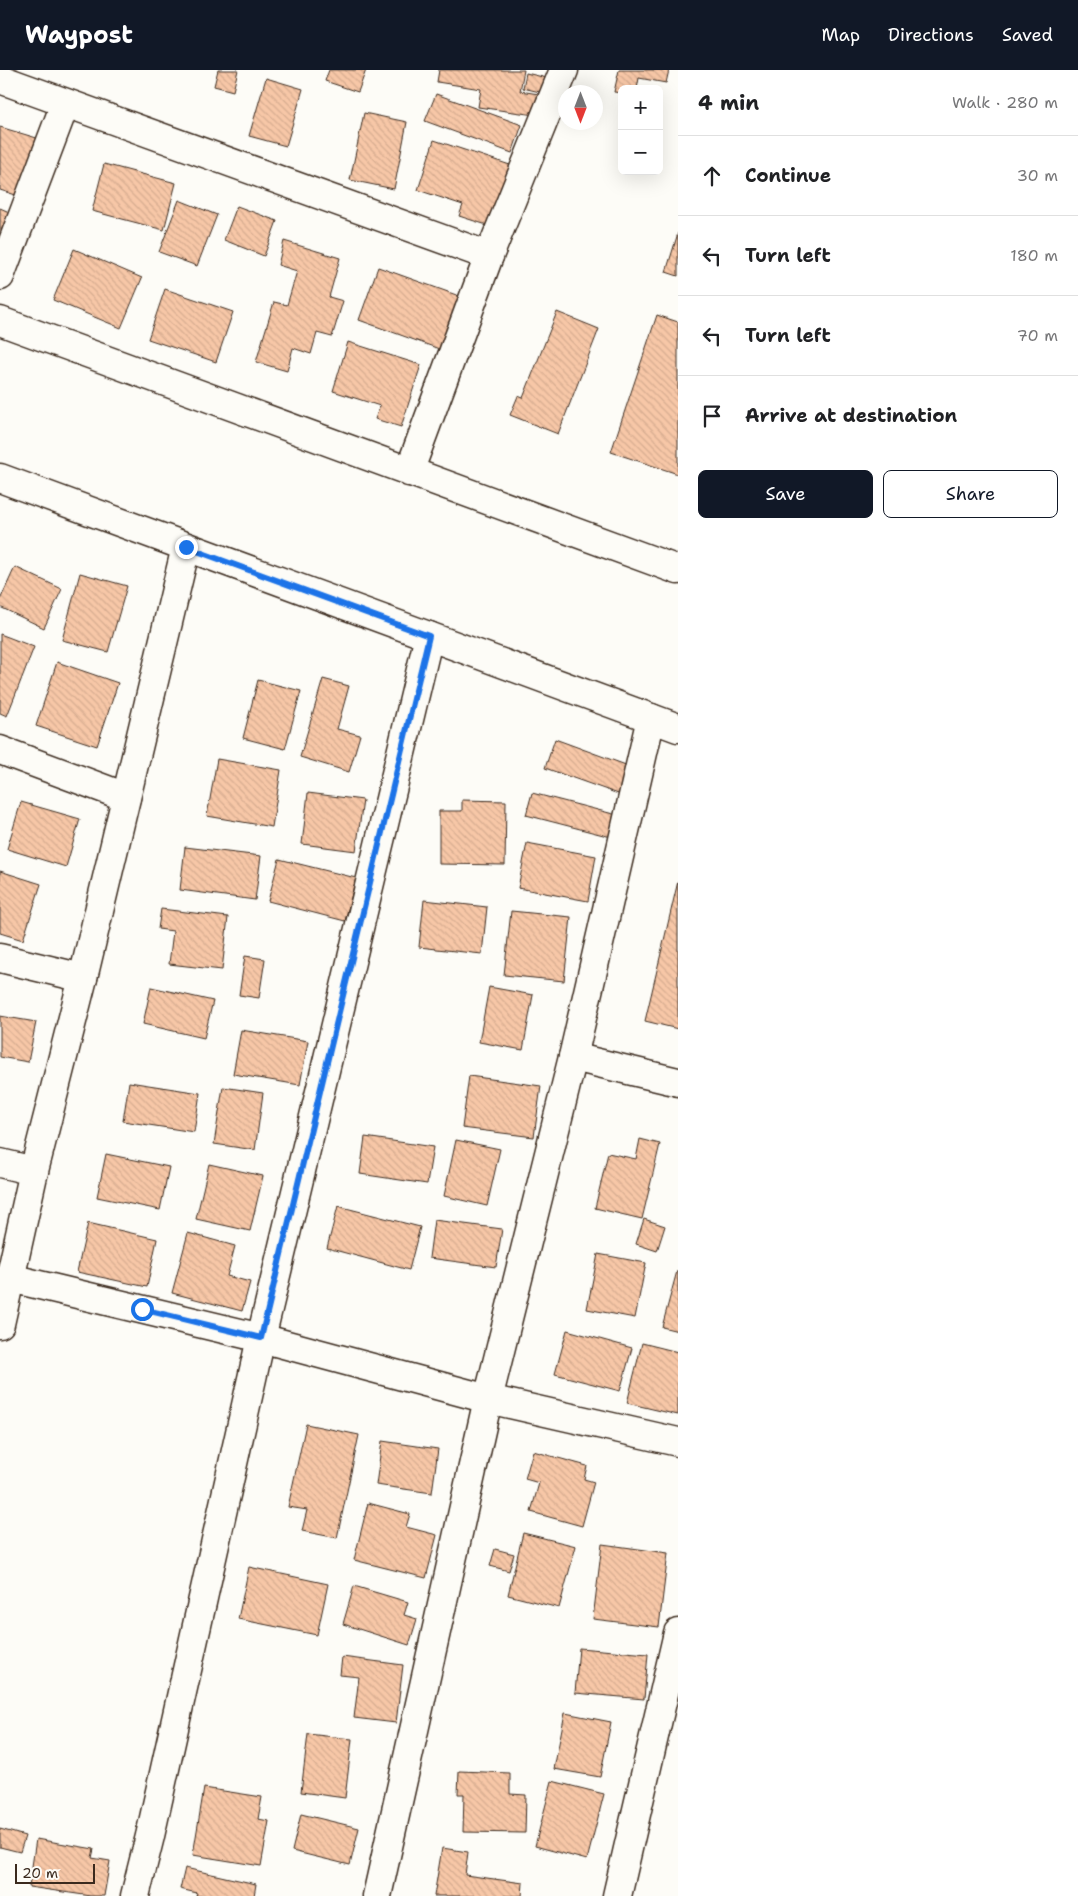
<!DOCTYPE html>
<meta charset="utf-8">
<style>
body{margin:0;font-family:"Shantell Sans",sans-serif;background:#f6f6f6;color:#202124}
.controls{position:absolute;right:15px;top:15px;display:grid;overflow:hidden;border-radius:8px;box-shadow:0 5px 20px #0002}
.controls button{width:45px;height:45px;display:grid;place-items:center;padding:0;border:0;border-bottom:1px solid #e0e0e0;background:#fff;color:#202124;font:25px sans-serif}
.compass{position:absolute;left:558px;top:15px;width:45px;height:45px;border-radius:50%;background:#fff;box-shadow:0 5px 20px #0002;rotate:180deg}
.scale{position:absolute;left:15px;bottom:12px;width:80px;box-sizing:border-box;padding-left:5px;border:2px solid #3b2a1e;border-top:0;font-size:14px;line-height:18px;white-space:nowrap;color:#3b2a1e;-webkit-text-stroke:4px #fdfcf7;paint-order:stroke}
.stop{position:absolute;width:15px;height:15px;margin:-11px;border:4px solid #1a73e8;border-radius:50%;background:#fff}
.stop.end{background:#1a73e8;border-color:#fff;box-shadow:0 1px 5px #0008}
.list{margin:0;padding:0;list-style:none}
h2{display:flex;justify-content:space-between;align-items:center;height:65px;margin:0;padding:0 20px;font-size:21px}
h2 small{font-size:16px;font-weight:400;color:#757577}
.list li{display:grid;grid-template-columns:32px 1fr auto;gap:15px;align-items:center;box-sizing:border-box;height:80px;padding:0 20px;border-top:1px solid #e0e0e0}
.list b{display:block;font-size:19px;white-space:nowrap}
.list em{font-size:16px;font-style:normal;color:#757577}
.actions{display:flex;gap:10px;padding:15px 20px}
.actions a{flex:1;padding:11px 0;border:1px solid #111827;border-radius:8px;text-align:center;font-size:18px;color:#111827}
.actions .main{background:#111827;color:#fff}
.icon{flex:none;width:28px;height:28px;fill:none;stroke:currentColor;stroke-width:2;stroke-linecap:round;stroke-linejoin:round}
.map{position:relative;flex:none;width:678px;height:1826px;overflow:hidden}
header{display:flex;align-items:center;gap:30px;box-sizing:border-box;height:70px;padding:0 25px;background:#111827;color:#fff}
header strong{font-size:24px}
nav{display:flex;gap:28px;margin-inline-start:auto;font-size:18px}
main{display:flex}
aside{flex:1;background:#fff}
.map>svg:first-child{display:block}
.building{fill:url(#building-back-hatch);stroke:#3b2a1e}
.lines{fill:none;stroke-linecap:round;stroke-linejoin:round}
.street-casing{stroke:#3b2a1e;stroke-width:31}
.secondary-casing{stroke:#3b2a1e;stroke-width:31}
.street{stroke:#fdfcf7;stroke-width:28}
.secondary{stroke:#fdfcf7;stroke-width:28}
.route{stroke:#1a73e8;stroke-width:6}
</style>
<header>
<strong>Waypost</strong>
<nav><a>Map</a><a>Directions</a><a>Saved</a></nav>
</header>
<main>
<div class="map">
<svg width="678" height="1826" viewBox="0 0 678 1826">
<defs>
<pattern id="building-back-hatch" width="6" height="6" patternUnits="userSpaceOnUse" patternTransform="scale(1.25)"><rect width="6" height="6" fill="#f7c7a7"/><path d="M-1 5l2 2M0 0l6 6M5-1l2 2" fill="none" stroke="#d5ab8f"/></pattern>
</defs>
<rect width="100%" height="100%" fill="#fdfcf7"/>
<filter id="ink" filterUnits="userSpaceOnUse"><feTurbulence type="fractalNoise" baseFrequency=".02" numOctaves="2"/><feDisplacementMap in="SourceGraphic" scale="10" xChannelSelector="R" yChannelSelector="G"/><feConvolveMatrix kernelMatrix="1 2 1 2 8 2 1 2 1" color-interpolation-filters="sRGB"/></filter>
<g filter="url(#ink)">
<g class="building">
<polygon points="218,0 238,0 233,21 214,16"/>
<polygon points="329,0 366,0 358,22 325,11"/>
<polygon points="439,0 524,0 520,21 545,25 542,46 478,37 481,19 437,12"/>
<polygon points="619,0 669,0 666,13 639,8 637,19 622,19 622,23 614,22"/>
<polygon points="526,3 547,8 544,23 523,18"/>
<polygon points="266,8 303,19 286,76 249,66"/>
<polygon points="436,24 522,55 512,83 425,51"/>
<polygon points="364,43 407,52 394,119 350,110"/>
<polygon points="0,57 40,69 22,127 0,120"/>
<polygon points="434,70 510,95 490,156 459,146 463,135 418,120"/>
<polygon points="104,94 176,113 164,160 92,141"/>
<polygon points="179,130 217,145 197,196 159,182"/>
<polygon points="237,136 277,151 264,186 224,170"/>
<polygon points="0,138 14,144 0,172"/>
<polygon points="678,163 678,206 666,202"/>
<polygon points="284,171 340,188 329,227 343,231 332,267 317,263 311,284 293,278 287,301 256,292 274,232 287,235 297,201 278,195"/>
<polygon points="74,179 142,208 121,258 53,230"/>
<polygon points="378,197 462,227 442,280 359,250"/>
<polygon points="165,219 233,242 216,292 148,269"/>
<polygon points="557,242 599,259 558,364 510,345 518,326 523,328"/>
<polygon points="657,245 678,252 678,404 611,382"/>
<polygon points="348,272 421,295 401,357 375,349 380,336 333,321"/>
<polygon points="15,497 62,519 44,558 0,537 0,530"/>
<polygon points="80,503 127,516 108,582 62,570"/>
<polygon points="0,564 34,577 7,646 0,643"/>
<polygon points="57,592 118,613 97,676 36,656"/>
<polygon points="323,609 349,616 337,659 360,665 349,702 300,687"/>
<polygon points="258,610 301,621 285,679 243,668"/>
<polygon points="555,669 634,698 624,726 545,698"/>
<polygon points="217,689 281,700 272,757 207,746"/>
<polygon points="308,723 363,730 356,781 302,774"/>
<polygon points="532,723 621,746 615,768 526,745"/>
<polygon points="462,730 506,731 505,795 439,794 439,741 462,741"/>
<polygon points="21,732 80,749 66,797 7,779"/>
<polygon points="527,773 596,786 588,831 518,818"/>
<polygon points="185,777 261,786 255,830 180,820"/>
<polygon points="279,789 356,808 345,851 268,831"/>
<polygon points="0,801 41,814 23,870 0,863"/>
<polygon points="678,811 678,959 645,951"/>
<polygon points="424,830 487,837 482,884 419,877"/>
<polygon points="161,839 228,847 222,900 169,894 173,861 158,859"/>
<polygon points="511,841 571,847 564,911 504,905"/>
<polygon points="245,886 265,889 259,928 239,925"/>
<polygon points="151,917 213,931 204,968 143,954"/>
<polygon points="489,917 533,925 523,980 479,972"/>
<polygon points="0,946 36,952 28,992 0,987"/>
<polygon points="241,960 308,971 300,1015 233,1004"/>
<polygon points="469,1006 541,1016 534,1067 462,1058"/>
<polygon points="129,1012 200,1023 194,1062 123,1051"/>
<polygon points="223,1017 263,1023 255,1080 214,1074"/>
<polygon points="365,1067 433,1077 427,1114 360,1104"/>
<polygon points="640,1069 660,1074 642,1149 595,1138 608,1083 636,1089"/>
<polygon points="456,1070 500,1079 487,1136 444,1126"/>
<polygon points="106,1084 169,1097 160,1140 97,1127"/>
<polygon points="209,1094 263,1106 250,1161 196,1149"/>
<polygon points="338,1136 420,1157 409,1200 327,1178"/>
<polygon points="644,1149 665,1156 657,1181 636,1174"/>
<polygon points="434,1150 502,1159 496,1197 429,1188"/>
<polygon points="88,1153 157,1169 147,1217 77,1202"/>
<polygon points="188,1163 235,1176 227,1206 250,1212 242,1241 172,1223"/>
<polygon points="598,1184 646,1193 635,1248 587,1239"/>
<polygon points="677,1201 678,1201 678,1261 662,1257"/>
<polygon points="567,1260 632,1278 620,1321 555,1304"/>
<polygon points="642,1273 678,1282 678,1345 627,1333"/>
<polygon points="306,1354 359,1365 337,1468 302,1461 307,1440 288,1437"/>
<polygon points="382,1371 438,1379 432,1423 376,1415"/>
<polygon points="533,1381 587,1396 584,1409 594,1412 582,1456 531,1442 539,1413 525,1409"/>
<polygon points="368,1433 410,1444 406,1457 437,1465 426,1508 354,1490"/>
<polygon points="523,1463 576,1476 559,1538 508,1525"/>
<polygon points="602,1474 668,1483 659,1557 593,1549"/>
<polygon points="495,1479 514,1484 509,1501 490,1496"/>
<polygon points="249,1497 328,1514 317,1565 238,1549"/>
<polygon points="354,1516 408,1532 404,1545 417,1549 409,1575 343,1554"/>
<polygon points="579,1578 648,1584 644,1629 575,1623"/>
<polygon points="342,1587 403,1595 396,1653 354,1648 359,1607 340,1605"/>
<polygon points="565,1643 611,1652 600,1707 554,1699"/>
<polygon points="308,1664 352,1669 345,1728 301,1722"/>
<polygon points="459,1701 510,1703 510,1724 526,1725 525,1763 463,1762 464,1724 458,1724"/>
<polygon points="552,1711 604,1724 587,1790 535,1776"/>
<polygon points="204,1718 262,1727 258,1749 269,1751 261,1796 193,1785"/>
<polygon points="301,1744 359,1758 350,1795 292,1781"/>
<polygon points="0,1759 25,1766 20,1782 0,1777"/>
<polygon points="36,1769 94,1779 92,1788 110,1791 104,1826 91,1826 29,1817"/>
<polygon points="442,1778 468,1782 465,1805 523,1813 522,1826 434,1826"/>
<polygon points="185,1798 256,1814 254,1826 196,1826 197,1823 180,1819"/>
</g>
<g class="lines">
<defs>
<g id="street">
<polyline points="0,9 489,186"/>
<polyline points="0,206 65,34"/>
<polyline points="409,402 489,186 564,0"/>
<polyline points="0,680 126,727"/>
<polyline points="0,888 83,908"/>
<polyline points="573,987 678,1012"/>
<polyline points="0,1093 34,1101"/>
<polyline points="10,1208 261,1268 488,1329 678,1372"/>
<polyline points="0,1254 34,1101 83,908 186,477"/>
<polyline points="135,1826 150,1766 261,1268 429,566"/>
<polyline points="377,1826 488,1329 573,987 651,648"/>
<polyline points="617,1826 678,1563"/>
</g>
<g id="secondary">
<polyline points="0,251 678,500"/>
<polyline points="0,408 678,658"/>
</g>
</defs>
<use href="#street" class="street-casing"/>
<use href="#secondary" class="secondary-casing"/>
<use href="#street" class="street"/>
<use href="#secondary" class="secondary"/>
</g>
</g>
<g class="lines" filter="url(#ink)">
<polyline class="route" points="142,1239 261,1268 429,566 186,477"/>
</g>
</svg>
<div class="controls">
<button>+</button>
<button>−</button>
</div>
<svg class="compass" viewBox="-18 -18 36 36"><path d="M0-13l5 13h-10z" fill="#e53935"/><path d="M0 13l5-13h-10z" fill="#757577"/></svg>
<div class="scale">20 m</div>
<div class="stop" style="left:142px;top:1239px"></div>
<div class="stop end" style="left:186px;top:477px"></div>
</div>
<aside>
<h2>4 min<small>Walk · 280 m</small></h2>
<ul class="list">
<li><svg class="icon" aria-label="ahead" viewBox="0 0 24 24"><path d="M12 20V5M6 11l6-6 6 6"/></svg><div><b>Continue</b></div><em>30 m</em></li>
<li><svg class="icon" aria-label="left" viewBox="0 0 24 24"><path d="M17 20v-9H6M10 6l-5 5 5 5"/></svg><div><b>Turn left</b></div><em>180 m</em></li>
<li><svg class="icon" aria-label="left" viewBox="0 0 24 24"><path d="M17 20v-9H6M10 6l-5 5 5 5"/></svg><div><b>Turn left</b></div><em>70 m</em></li>
<li><svg class="icon" aria-label="arrive" viewBox="0 0 24 24"><path d="M6 21V4h12l-3 4 3 4H6"/></svg><div><b>Arrive at destination</b></div></li>
</ul>
<div class="actions"><a class="main">Save</a><a>Share</a></div>
</aside>
</main>
